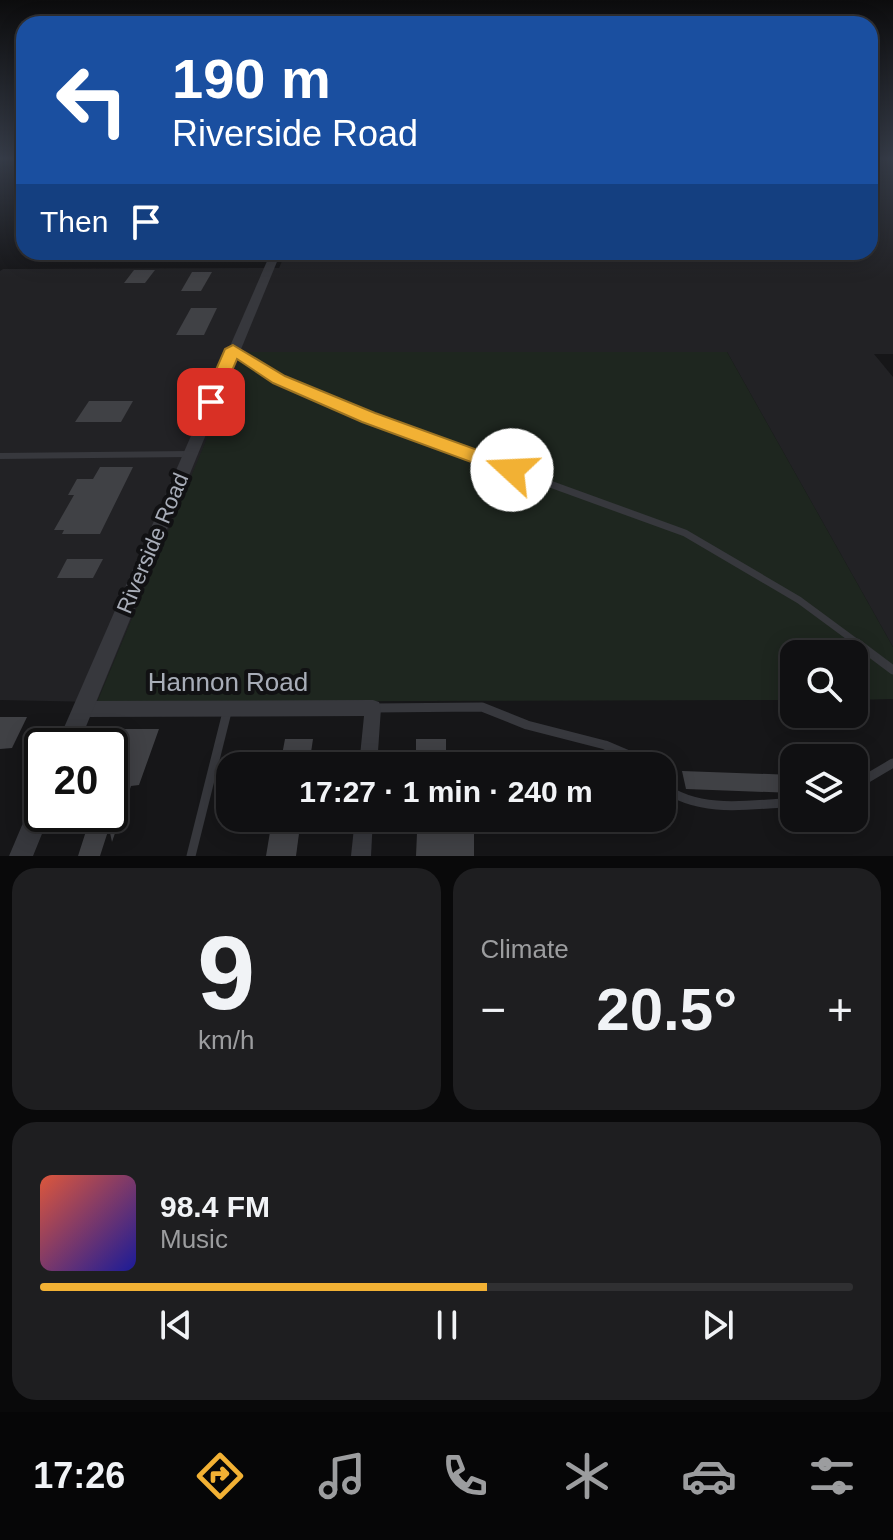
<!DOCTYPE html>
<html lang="en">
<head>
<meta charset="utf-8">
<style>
	:root { --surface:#101012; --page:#1e1e20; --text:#f1f3f6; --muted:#9c9d9f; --line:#303032; --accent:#f2b134 }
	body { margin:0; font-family:Arial,sans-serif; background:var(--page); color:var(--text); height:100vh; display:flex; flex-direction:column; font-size:30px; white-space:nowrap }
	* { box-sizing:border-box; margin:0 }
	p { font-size:26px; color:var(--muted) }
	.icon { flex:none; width:44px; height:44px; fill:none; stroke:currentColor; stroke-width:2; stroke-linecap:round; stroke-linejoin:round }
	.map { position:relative; height:856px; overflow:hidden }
	.sheet { display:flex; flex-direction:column; gap:12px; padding:12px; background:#09090a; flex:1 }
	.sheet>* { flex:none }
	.guide { position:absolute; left:16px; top:16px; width:862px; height:244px; border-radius:24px; box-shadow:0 4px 20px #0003,0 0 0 2px var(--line); background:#1a4fa0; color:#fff; overflow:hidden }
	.controls { position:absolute; left:780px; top:640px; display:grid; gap:16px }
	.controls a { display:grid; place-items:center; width:88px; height:88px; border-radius:16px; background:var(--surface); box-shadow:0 4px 20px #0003,0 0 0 2px var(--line); font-size:40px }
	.speed { position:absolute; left:24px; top:728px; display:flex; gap:16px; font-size:40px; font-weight:700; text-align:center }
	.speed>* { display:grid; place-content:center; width:104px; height:104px; border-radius:50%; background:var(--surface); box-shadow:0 4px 20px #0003,0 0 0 2px var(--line); line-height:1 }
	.speed .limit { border:4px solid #111; border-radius:12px; background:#fff; color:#111 }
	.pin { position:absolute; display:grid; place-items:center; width:68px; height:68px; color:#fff; margin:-34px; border-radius:16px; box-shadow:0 4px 12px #0006 }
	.me { position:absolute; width:88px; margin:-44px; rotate:290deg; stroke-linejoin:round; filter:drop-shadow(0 0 6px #0008) }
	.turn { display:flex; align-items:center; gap:28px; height:168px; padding:0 24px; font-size:36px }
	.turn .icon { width:104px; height:104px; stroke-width:2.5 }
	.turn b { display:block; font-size:56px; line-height:68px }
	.then { display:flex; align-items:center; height:76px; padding:0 24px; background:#0003; gap:16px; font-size:30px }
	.big { font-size:60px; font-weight:700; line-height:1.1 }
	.sheet .tile { flex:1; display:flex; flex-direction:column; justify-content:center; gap:12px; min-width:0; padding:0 28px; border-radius:24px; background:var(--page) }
	.sheet .dial { align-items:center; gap:0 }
	.dial b { font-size:104px; line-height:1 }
	.song { display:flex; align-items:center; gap:24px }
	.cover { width:96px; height:96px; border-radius:12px; background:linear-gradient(135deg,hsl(10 70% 55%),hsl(240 70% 35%)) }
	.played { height:8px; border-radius:4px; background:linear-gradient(90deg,var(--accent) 55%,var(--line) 55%) }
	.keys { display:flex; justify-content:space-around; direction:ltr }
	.heat { display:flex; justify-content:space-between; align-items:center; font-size:44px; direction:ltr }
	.sheet .tiles { flex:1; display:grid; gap:12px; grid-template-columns:1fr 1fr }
	.tile:last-child { grid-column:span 2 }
	.trip { position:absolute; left:216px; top:752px; width:460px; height:80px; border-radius:24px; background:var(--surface); box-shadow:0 4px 20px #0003,0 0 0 2px var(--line); font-weight:700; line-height:80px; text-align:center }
	.tab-bar { display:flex; height:128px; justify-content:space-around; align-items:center; background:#060607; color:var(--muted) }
	.tab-bar .icon { width:56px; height:56px }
	.tab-bar .active { color:var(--accent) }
	.tab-bar b { font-size:36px; color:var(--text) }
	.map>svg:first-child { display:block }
</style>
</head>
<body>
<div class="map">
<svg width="893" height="856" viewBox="0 0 893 856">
	<rect width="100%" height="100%" fill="#161618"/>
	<polygon fill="#222225" points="870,158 893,158 893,354 874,354 893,377 893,647 727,352 244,352 97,702 0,700 0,271 3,269 279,268 286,252 870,252"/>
	<polygon fill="#1e261f" points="243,352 727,352 893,647 893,699 854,700 854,654 794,654 794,700 97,702"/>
	<g fill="#404145">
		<polygon points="134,270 155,270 145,283 124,283"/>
		<polygon points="192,272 212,272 201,291 181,291"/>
		<polygon points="191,308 217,308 204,335 176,335"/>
		<polygon points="89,401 133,401 121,422 75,422"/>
		<polygon points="100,467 133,467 100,534 62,534 64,530 54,530 74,495 68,495 77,479 93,479"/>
		<polygon points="67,559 103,559 93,578 57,578"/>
		<polygon points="0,717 27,717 12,748 0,749"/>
		<polygon points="117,729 159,729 139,785 131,786 112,842 109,828 100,856 78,856 87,828 80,828 85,814 110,814 110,749"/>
		<polygon points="285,739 313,739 309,766 280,766"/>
		<rect x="416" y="739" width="30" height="27"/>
		<polygon points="682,771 794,775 794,793 686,789"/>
		<polygon points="437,818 464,818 464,834 474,834 474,856 416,856 417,833 436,833"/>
		<polygon points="271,826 300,826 296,856 266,856"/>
	</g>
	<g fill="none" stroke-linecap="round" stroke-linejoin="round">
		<g stroke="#37383d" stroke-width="6">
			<path d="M233,349C325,409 431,441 533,478"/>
			<polyline points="0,456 189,454"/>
		</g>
		<polyline stroke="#37383d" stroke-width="7" points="528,476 685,533 799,600 860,645"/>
		<g stroke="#37383d" stroke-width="9">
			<polyline points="857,643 893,670"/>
			<polyline points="373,708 482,707 527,725 605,745 638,759 644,766"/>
			<path d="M662,786C699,814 750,805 794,802"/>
			<polyline points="854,786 893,763"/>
			<polyline points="191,856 227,712"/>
		</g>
		<g fill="#37383d" fill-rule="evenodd">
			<polygon points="373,700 379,702 381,708 377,766 359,766 364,716 82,717 76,715 74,709 76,703 82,701"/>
			<polygon points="355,818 373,818 371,856 351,856"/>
		</g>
		<g fill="#37383d" fill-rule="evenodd">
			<polygon points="271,252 281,252 78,746 56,746"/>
			<polygon points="42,793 42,814 50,814 33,856 9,856 34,797"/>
		</g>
	</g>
	<linearGradient id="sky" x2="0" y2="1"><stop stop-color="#0c0c0d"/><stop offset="0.57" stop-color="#363c48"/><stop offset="1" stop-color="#363c48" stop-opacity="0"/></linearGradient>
	<rect width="893" height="278" fill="url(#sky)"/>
	<polygon fill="#f2b134" stroke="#9d7322" stroke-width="2" points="233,345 285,376 375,413 519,465 522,470 519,475 512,477 362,422 273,383 237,359 217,406 205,406 202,402 225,349"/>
	<g text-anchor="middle" stroke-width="8" stroke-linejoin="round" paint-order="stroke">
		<g font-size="22" fill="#a8adb8" stroke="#111113">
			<text transform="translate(152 543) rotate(-67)" y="8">Riverside Road</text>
		</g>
		<g font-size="26" fill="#a8adb8" stroke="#111113">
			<text x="228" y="691">Hannon Road</text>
		</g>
	</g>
</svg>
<div class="controls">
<a><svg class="icon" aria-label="search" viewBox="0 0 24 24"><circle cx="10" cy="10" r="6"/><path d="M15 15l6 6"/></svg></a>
<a><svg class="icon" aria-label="layers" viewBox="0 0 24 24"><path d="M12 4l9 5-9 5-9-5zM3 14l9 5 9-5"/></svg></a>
</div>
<div class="speed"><div class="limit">20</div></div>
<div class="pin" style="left:211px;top:402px;background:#d93025"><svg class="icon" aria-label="arrive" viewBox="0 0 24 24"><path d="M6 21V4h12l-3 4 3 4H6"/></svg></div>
<svg class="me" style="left:512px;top:470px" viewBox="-20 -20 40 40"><circle r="19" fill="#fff"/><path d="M0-13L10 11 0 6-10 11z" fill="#f2b134"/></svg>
<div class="trip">17:27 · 1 min · 240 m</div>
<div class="guide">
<div class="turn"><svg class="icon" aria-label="left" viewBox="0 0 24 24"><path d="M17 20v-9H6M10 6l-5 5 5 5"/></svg><div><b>190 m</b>Riverside Road</div></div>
<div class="then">Then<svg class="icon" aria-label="arrive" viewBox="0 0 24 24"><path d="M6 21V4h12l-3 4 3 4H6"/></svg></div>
</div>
</div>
<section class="sheet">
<div class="tiles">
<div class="tile dial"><b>9</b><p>km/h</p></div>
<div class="tile"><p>Climate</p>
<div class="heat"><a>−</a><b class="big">20.5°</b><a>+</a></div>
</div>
<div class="tile">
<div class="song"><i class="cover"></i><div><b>98.4 FM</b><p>Music</p></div></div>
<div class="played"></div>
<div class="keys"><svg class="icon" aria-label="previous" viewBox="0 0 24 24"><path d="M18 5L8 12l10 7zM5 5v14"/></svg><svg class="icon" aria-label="pause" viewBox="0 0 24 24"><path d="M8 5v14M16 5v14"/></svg><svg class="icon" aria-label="next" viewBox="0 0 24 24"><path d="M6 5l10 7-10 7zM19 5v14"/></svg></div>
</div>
</div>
</section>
<nav class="tab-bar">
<b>17:26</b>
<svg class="icon active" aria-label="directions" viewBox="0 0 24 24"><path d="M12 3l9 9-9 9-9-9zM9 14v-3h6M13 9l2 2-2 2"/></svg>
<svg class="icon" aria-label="music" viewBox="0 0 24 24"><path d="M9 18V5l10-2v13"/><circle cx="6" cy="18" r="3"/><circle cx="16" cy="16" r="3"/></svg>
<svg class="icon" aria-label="phone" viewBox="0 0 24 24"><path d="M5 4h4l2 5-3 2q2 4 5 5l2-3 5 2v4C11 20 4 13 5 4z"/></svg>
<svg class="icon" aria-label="climate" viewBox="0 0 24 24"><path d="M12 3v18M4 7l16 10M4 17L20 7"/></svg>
<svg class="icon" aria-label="car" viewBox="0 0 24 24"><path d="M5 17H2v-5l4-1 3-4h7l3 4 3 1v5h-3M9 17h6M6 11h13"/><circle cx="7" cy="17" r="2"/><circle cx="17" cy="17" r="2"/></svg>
<svg class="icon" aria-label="filters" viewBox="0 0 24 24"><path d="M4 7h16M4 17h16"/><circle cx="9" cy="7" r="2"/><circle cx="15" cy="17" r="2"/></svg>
</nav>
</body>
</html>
